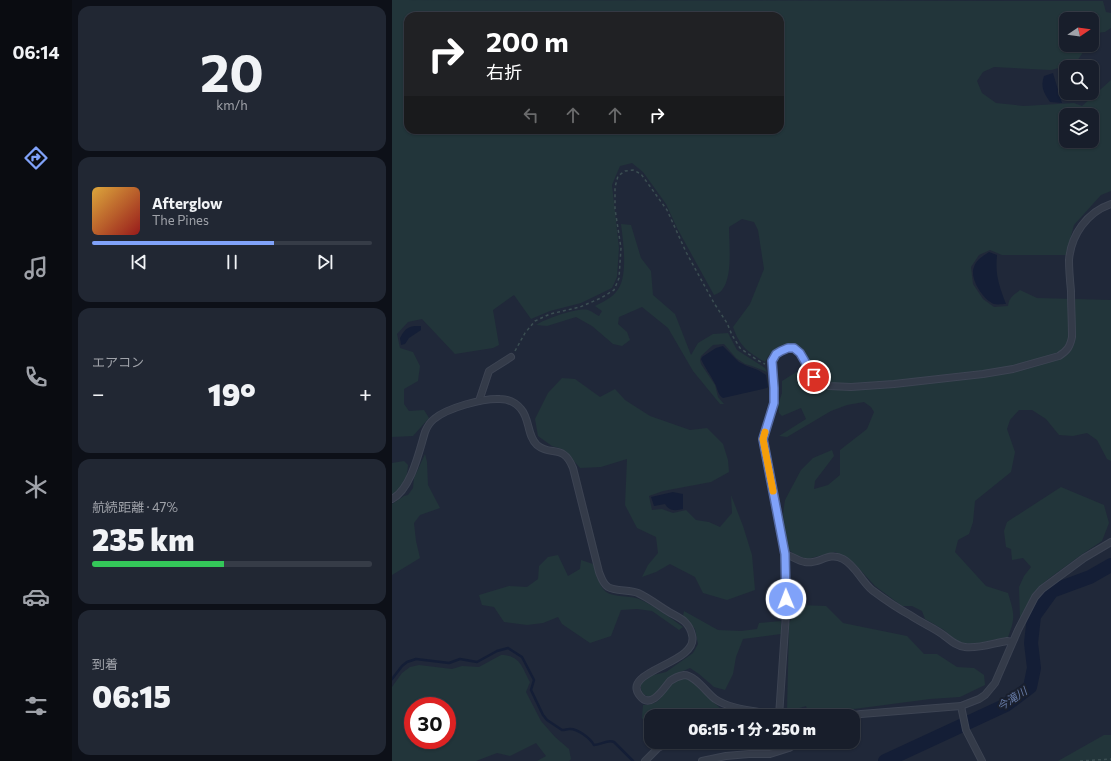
<!DOCTYPE html>
<html lang="ja">
<head>
<meta charset="utf-8">
<style>
	:root { --surface:#181e2b; --page:#212733; --text:#f1f3f6; --muted:#9fa2a9; --line:#363c47; --accent:#80a2f9 }
	body { margin:0; font-family:Commissioner,"Noto Sans JP",sans-serif; background:var(--page); color:var(--text); height:100vh; display:flex; flex-direction:column; font-size:15px; white-space:nowrap }
	* { box-sizing:border-box; margin:0 }
	p { font-size:13px; color:var(--muted) }
	.icon { flex:none; width:22px; height:22px; fill:none; stroke:currentColor; stroke-width:2; stroke-linecap:round; stroke-linejoin:round }
	.map { position:relative; flex:1; overflow:hidden }
	.panel { display:flex; flex-direction:column; gap:6px; padding:6px; background:#0d1018; width:320px }
	.panel>* { flex:none }
	.guide { position:absolute; left:12px; top:12px; width:380px; height:122px; border-radius:12px; box-shadow:0 1px 3px #0004,0 0 0 1px var(--line); background:#202124; color:#fff; overflow:hidden }
	.needle { width:26px; rotate:77deg }
	.tools { position:absolute; left:667px; top:12px; display:grid; gap:8px }
	.tools a { display:grid; place-items:center; width:40px; height:40px; border-radius:8px; background:var(--surface); box-shadow:0 1px 3px #0004,0 0 0 1px var(--line); font-size:20px }
	.speed { position:absolute; left:12px; top:697px; display:flex; gap:8px; font-size:20px; font-weight:700; text-align:center }
	.speed>* { display:grid; place-content:center; width:52px; height:52px; border-radius:50%; background:var(--surface); box-shadow:0 1px 3px #0004,0 0 0 1px var(--line); line-height:1 }
	.speed .limit { border:6px solid #d22; background:#fff; color:#111 }
	.pin { position:absolute; display:grid; place-items:center; width:34px; height:34px; color:#fff; margin:-17px; border:2px solid #fff; border-radius:50%; box-shadow:0 1px 4px #0007 }
	.me { position:absolute; width:44px; margin:-22px; rotate:359deg; stroke-linejoin:round; filter:drop-shadow(0 0 3px #0008) }
	.turn { display:flex; align-items:center; gap:14px; height:84px; padding:0 16px; font-size:18px }
	.turn .icon { width:52px; height:52px; stroke-width:2.5 }
	.turn b { display:block; font-size:28px; line-height:34px }
	.lanes { display:flex; align-items:center; height:38px; padding:0 16px; background:#0003; justify-content:center; gap:20px; direction:ltr }
	.lanes .off { opacity:.35 }
	.big { font-size:30px; font-weight:800; line-height:1.1 }
	.panel .widget { flex:1; display:flex; flex-direction:column; justify-content:center; gap:6px; min-width:0; padding:0 14px; border-radius:12px; background:var(--page) }
	.panel .dial { align-items:center; gap:0 }
	.dial b { font-size:52px; line-height:1 }
	.song { display:flex; align-items:center; gap:12px }
	.cover { width:48px; height:48px; border-radius:6px; background:linear-gradient(135deg,hsl(40 70% 55%),hsl(0 70% 35%)) }
	.played { height:4px; border-radius:2px; background:linear-gradient(90deg,var(--accent) 65%,var(--line) 65%) }
	.keys { display:flex; justify-content:space-around; direction:ltr }
	.heat { display:flex; justify-content:space-between; align-items:center; font-size:22px; direction:ltr }
	.charge { height:6px; border-radius:3px; background:linear-gradient(90deg,#34c759 47%,var(--line) 0) }
	.trip { position:absolute; left:252px; top:709px; width:216px; height:40px; border-radius:12px; background:var(--surface); box-shadow:0 1px 3px #0004,0 0 0 1px var(--line); font-weight:800; line-height:40px; text-align:center }
	main { display:flex; flex:1; min-height:0 }
	.tabs { display:flex; flex-direction:column; width:72px; justify-content:space-around; align-items:center; background:#0a0c11; color:var(--muted) }
	.tabs .icon { width:28px; height:28px }
	.tabs .active { color:var(--accent) }
	.tabs b { font-size:18px; color:var(--text) }
	.map>svg:first-child { display:block }
</style>
</head>
<body>
<main>
<nav class="tabs">
<b>06:14</b>
<svg class="icon active" aria-label="directions" viewBox="0 0 24 24"><path d="M12 3l9 9-9 9-9-9zM9 14v-3h6M13 9l2 2-2 2"/></svg>
<svg class="icon" aria-label="music" viewBox="0 0 24 24"><path d="M9 18V5l10-2v13"/><circle cx="6" cy="18" r="3"/><circle cx="16" cy="16" r="3"/></svg>
<svg class="icon" aria-label="phone" viewBox="0 0 24 24"><path d="M5 4h4l2 5-3 2q2 4 5 5l2-3 5 2v4C11 20 4 13 5 4z"/></svg>
<svg class="icon" aria-label="climate" viewBox="0 0 24 24"><path d="M12 3v18M4 7l16 10M4 17L20 7"/></svg>
<svg class="icon" aria-label="car" viewBox="0 0 24 24"><path d="M5 17H2v-5l4-1 3-4h7l3 4 3 1v5h-3M9 17h6M6 11h13"/><circle cx="7" cy="17" r="2"/><circle cx="17" cy="17" r="2"/></svg>
<svg class="icon" aria-label="filters" viewBox="0 0 24 24"><path d="M4 7h16M4 17h16"/><circle cx="9" cy="7" r="2"/><circle cx="15" cy="17" r="2"/></svg>
</nav>
<section class="panel">
<div class="widget dial"><b>20</b><p>km/h</p></div>
<div class="widget">
<div class="song"><i class="cover"></i><div><b>Afterglow</b><p>The Pines</p></div></div>
<div class="played"></div>
<div class="keys"><svg class="icon" aria-label="previous" viewBox="0 0 24 24"><path d="M18 5L8 12l10 7zM5 5v14"/></svg><svg class="icon" aria-label="pause" viewBox="0 0 24 24"><path d="M8 5v14M16 5v14"/></svg><svg class="icon" aria-label="next" viewBox="0 0 24 24"><path d="M6 5l10 7-10 7zM19 5v14"/></svg></div>
</div>
<div class="widget"><p>エアコン</p>
<div class="heat"><a>−</a><b class="big">19°</b><a>+</a></div>
</div>
<div class="widget"><p>航続距離 · 47%</p><b class="big">235 km</b><div class="charge"></div></div>
<div class="widget"><p>到着</p><b class="big">06:15</b></div>
</section>
<div class="map">
<svg width="719" height="761" viewBox="0 0 719 761">
	<rect width="100%" height="100%" fill="#202839"/>
	<g fill="#22353a" fill-rule="evenodd">
		<path d="M0,0L711,1L714,12L719,13V28L713,32L704,33L700,39V19H674V45H696L683,64L659,70L602,67L591,72L585,81L590,93L604,103L632,106L682,103L690,106L719,80V191L709,195L682,225L674,255H610L598,250L587,255L579,267L581,284L591,299L602,307L616,306C617,297 622,295 628,290L645,298L719,300V461L715,459L705,440L695,433L681,436L667,435L654,419L640,410H627L618,420L615,429L623,452L619,472L583,501L581,522L577,534L566,540L563,552L594,586L616,593C622,613 624,617 616,637L583,644L571,643L564,641L552,630L533,619L530,611L520,606H510L483,586L461,562L443,552L415,559L403,555L395,548L391,514L393,500L409,470L421,458L440,450L442,456L423,481L422,489L436,485L448,475V450L475,429L482,412L479,407L472,402L455,405L439,411L395,437L387,436L414,419L409,408L390,416L387,413L386,405L390,393V381L409,369L418,361L402,344L388,346L377,355L373,362C356,352 348,347 341,327L358,304L372,269L366,230L362,222L350,219L337,227C337,244 341,277 330,290C328,293 324,294 322,295L285,228L274,204L251,172L240,163L228,166L220,185L227,248L225,277L220,288L189,303L158,311L139,319L122,295L101,310L107,345L101,348L63,354L30,319L16,322L5,334L8,348L21,352L28,366L26,381L12,389V404L17,411L32,410L37,418L21,436L0,437ZM16,16H388V130H16ZM674,115H700V141H674Z"/>
		<path d="M229,224L239,225L249,258L259,271L261,295L283,314L299,355L306,343L321,334L336,333L345,350L373,368L375,372L360,366L353,364L344,358L332,344L321,345L309,356L308,360L309,364L323,385L326,397L332,404H328L301,371L276,328L250,307L227,317L226,324L235,332L238,340L230,346L221,344L200,326L184,317L155,326L144,325C153,319 186,307 196,310C200,311 204,315 207,316L210,311L203,306C211,302 219,298 224,292C237,278 231,241 229,224Z"/>
		<polygon points="170,378 183,379 208,397 223,389 233,400 258,416 298,430 315,428 331,444 336,460 337,472 319,482 271,491 257,496 260,510 270,509 281,513 294,510 304,520 317,522 328,527 340,513 339,495 351,526 360,555 363,590 335,600 311,593 303,577 278,564 264,572 250,577 256,565 266,553 264,537 245,528 233,505 235,459 209,467 188,468 176,454 170,449 160,446 146,436 143,419 156,393"/>
		<polygon points="33,454 35,462 36,485 48,508 28,515 22,523 24,541 28,558 0,575 0,504 12,496 16,495 21,488 22,478"/>
		<path d="M12,461L16,465C15,480 12,486 0,495V463Z"/>
		<polygon points="669,487 712,505 717,523 710,541 689,555 655,580 642,592 628,619 627,587 632,576 639,567 631,558 620,560 619,549 614,547 612,531 615,522"/>
		<path d="M166,555L176,576L188,569L189,560L201,564C204,571 207,585 212,590C219,598 236,595 247,599C261,605 279,618 291,627L287,630L260,611L245,609L229,610L219,636L198,643L170,624L166,617L151,623L135,625L112,622L102,607L90,605L87,595L117,586L135,587L146,579L147,566L156,557Z"/>
		<polygon points="408,605 434,606 451,623 515,636 532,654 545,654 565,667 582,668 592,675 593,685 568,697 538,699 462,709 440,716 411,716 416,712 414,706 395,712 397,623"/>
		<path d="M292,611L326,630L349,631L365,629L367,623L389,621V634L351,639L344,657L341,674L333,690L322,687L307,674L298,668C292,671 283,673 277,678C268,685 265,703 251,694L249,689V684L250,682L258,676L274,672L301,653L306,644L303,629L291,616Z"/>
		<path d="M109,655C128,655 130,667 138,682L134,692L149,721L163,737L177,749L179,759L177,761H145L154,756L144,743L118,756L105,753L84,761H0V687L10,673L18,667L27,665L60,669L70,666L87,667ZM21,706H55V740H21Z"/>
		<path d="M296,678L330,710L343,716H259V742L254,743L251,740L256,735L257,729L250,718L251,705C271,705 269,693 280,683C284,679 290,678 296,678Z"/>
		<polygon points="712,735 719,735 719,761 666,761"/>
		<polygon points="355,742 399,742 382,750 363,750"/>
	</g>
	<g fill="#141e36">
		<path d="M661,73L670,103L658,102C652,93 648,87 652,76Z"/>
		<path d="M597,252L605,255C603,275 607,285 614,304C611,304 605,305 602,304C591,300 577,278 582,267C584,260 591,256 597,252Z"/>
		<path d="M23,326H29V330L17,338L13,344L9,345L8,338C12,331 14,327 23,326Z"/>
		<path d="M331,346L347,362L355,366L366,370L374,375L376,387L375,388L331,398C325,394 326,388 322,382C318,374 313,368 309,359L310,357L324,348Z"/>
		<path d="M281,492L291,494V509C283,511 277,511 273,504L262,506L259,497Z"/>
	</g>
	<g fill="none" stroke-linecap="round" stroke-linejoin="round">
		<path stroke="#141e36" stroke-width="2.5" d="M0,679L10,666L15,662L24,659L57,663L68,659L85,662L105,651L116,648L130,657L142,680L139,690L151,715L155,720L170,730C173,730 175,729 177,729C185,728 198,738 202,745C210,745 215,739 222,742L241,761"/>
		<polyline stroke="#141e36" stroke-width="14" points="493,761 614,705 638,687 642,668 639,643 642,616 660,591 698,577 719,565"/>
		<g stroke="#3d4453" stroke-width="8">
			<g id="minor">
				<polyline points="87,401 97,371 119,357"/>
				<path d="M0,499C19,489 27,452 33,432C35,427 37,423 42,419C55,408 91,398 108,399C116,399 124,403 129,409C138,419 135,436 145,445C159,457 171,443 181,468L207,572C209,577 211,584 216,587C222,591 238,590 246,593C257,598 267,606 277,612C282,615 289,618 293,622C296,625 299,630 300,635C308,664 227,670 248,696C259,710 272,688 278,681C282,678 287,676 292,675C303,675 314,692 323,699C341,711 366,710 387,716"/>
				<path d="M393,554C400,556 406,561 413,562C427,565 436,551 451,559C464,566 469,581 480,590C492,599 505,608 518,615C528,622 540,627 550,634C557,639 563,646 573,647C586,649 602,643 615,641L620,642"/>
				<polyline points="569,706 574,730 590,761"/>
				<path d="M387,716L395,599L393,554L371,439L382,403V388L380,361L384,354L389,351L396,348H402L408,353L422,377L429,383L437,386L459,387L502,384L591,374L621,369L667,356C675,351 678,347 680,337C680,322 679,306 679,291C678,281 677,270 677,260C679,235 695,212 719,204"/>
				<polyline points="457,716 469,714 569,706 587,699 593,695 603,683 626,630 643,597 650,589 692,558 719,542"/>
				<polyline points="253,761 266,748 278,742"/>
				<polyline points="310,761 334,756 357,754 378,754 397,748 407,742"/>
			</g>
		</g>
		<g stroke="#3b4e52" stroke-width="1.5" stroke-dasharray="3 3" stroke-linecap="butt">
			<polyline points="123,351 133,333 143,321 158,314 188,307 209,298 222,290 227,278 229,248 223,209 223,187 226,176 233,171 241,170 249,174 275,210 294,252 322,303 335,323 340,335 348,348 365,360 373,364"/>
			<polyline points="688,761 719,759"/>
		</g>
		<use href="#minor" stroke="#343b49" stroke-width="6"/>
	</g>
	<g fill="none" stroke-linecap="round" stroke-linejoin="round">
		<g stroke="#5369a2" stroke-width="10">
			<polyline id="route" points="394,599 393,554 371,439 382,403 382,388 380,361 384,354 389,351 396,348 402,348 408,353 422,377"/>
		</g>
		<use href="#route" stroke="#80a2f9" stroke-width="7"/>
		<polyline stroke="#f59e0b" stroke-width="7" points="373,432 371,439 381,491"/>
	</g>
	<g text-anchor="middle" stroke-width="4" stroke-linejoin="round" paint-order="stroke">
		<g font-size="11" font-style="italic" fill="#677ba6" stroke="#1a202e">
			<text transform="translate(620 699) rotate(-33)" y="4">今滝川</text>
		</g>
	</g>
</svg>
<div class="tools">
<a><svg class="needle" viewBox="-14 -14 28 28"><path d="M0-13l5 13h-10z" fill="#e53935"/><path d="M0 13l5-13h-10z" fill="#9fa2a9"/></svg></a>
<a><svg class="icon" aria-label="search" viewBox="0 0 24 24"><circle cx="10" cy="10" r="6"/><path d="M15 15l6 6"/></svg></a>
<a><svg class="icon" aria-label="layers" viewBox="0 0 24 24"><path d="M12 4l9 5-9 5-9-5zM3 14l9 5 9-5"/></svg></a>
</div>
<div class="speed"><div class="limit">30</div></div>
<div class="pin" style="left:422px;top:377px;background:#d93025"><svg class="icon" aria-label="arrive" viewBox="0 0 24 24"><path d="M6 21V4h12l-3 4 3 4H6"/></svg></div>
<svg class="me" style="left:394px;top:599px" viewBox="-20 -20 40 40"><circle r="17" fill="#80a2f9" stroke="#fff" stroke-width="3"/><path d="M0-11L8 9 0 5-8 9z" fill="#fff"/></svg>
<div class="trip">06:15 · 1 分 · 250 m</div>
<div class="guide">
<div class="turn"><svg class="icon" aria-label="right" viewBox="0 0 24 24"><path d="M7 20v-9h11M14 6l5 5-5 5"/></svg><div><b>200 m</b>右折</div></div>
<div class="lanes"><svg class="icon off" aria-label="left" viewBox="0 0 24 24"><path d="M17 20v-9H6M10 6l-5 5 5 5"/></svg><svg class="icon off" aria-label="ahead" viewBox="0 0 24 24"><path d="M12 20V5M6 11l6-6 6 6"/></svg><svg class="icon off" aria-label="ahead" viewBox="0 0 24 24"><path d="M12 20V5M6 11l6-6 6 6"/></svg><svg class="icon" aria-label="right" viewBox="0 0 24 24"><path d="M7 20v-9h11M14 6l5 5-5 5"/></svg></div>
</div>
</div>
</main>
</body>
</html>
